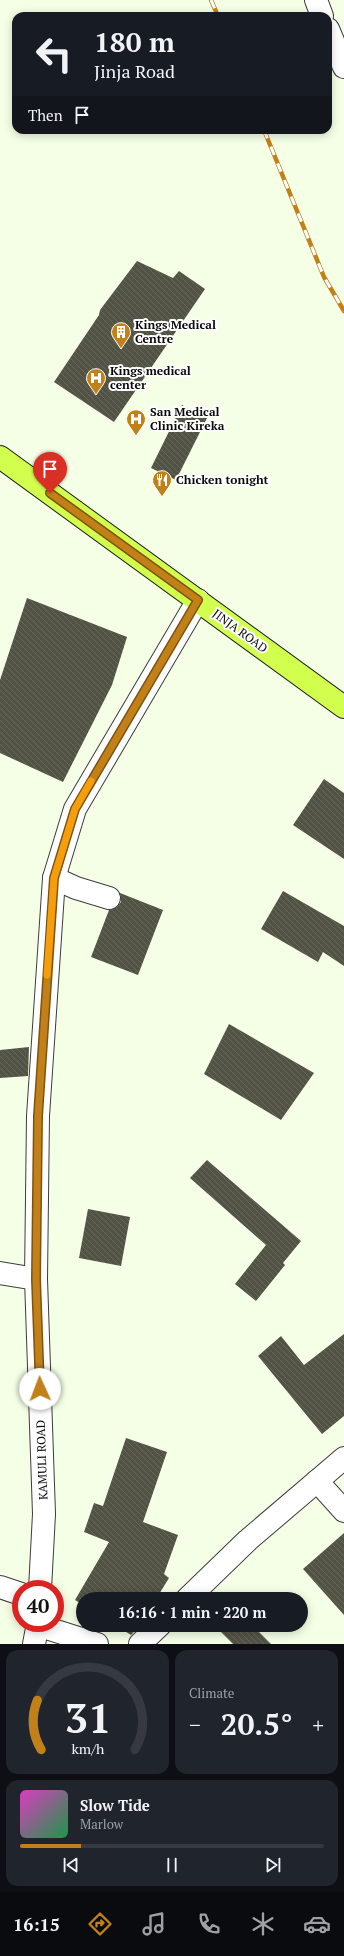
<!DOCTYPE html>
<html lang="en">
<head>
<meta charset="utf-8">
<style>
	:root { --surface:#171b24; --page:#20242c; --text:#f1f3f6; --muted:#9ea1a6; --line:#363941; --accent:#c28019 }
	body { margin:0; font-family:"PT Serif",serif; background:var(--page); color:var(--text); height:100vh; display:flex; flex-direction:column; font-size:15px; white-space:nowrap }
	* { box-sizing:border-box; margin:0 }
	p { font-size:13px; color:var(--muted) }
	.icon { flex:none; width:22px; height:22px; fill:none; stroke:currentColor; stroke-width:2; stroke-linecap:round; stroke-linejoin:round }
	.map { position:relative; height:1644px; overflow:hidden }
	.details { display:flex; flex-direction:column; gap:6px; padding:6px; background:#0d0f14; flex:1 }
	.details>* { flex:none }
	.banner { position:absolute; left:12px; top:12px; width:320px; height:122px; border-radius:12px; box-shadow:0 2px 10px #0003; background:#171b24; color:var(--text); overflow:hidden }
	.speed { position:absolute; left:12px; top:1580px; display:flex; gap:8px; font-size:20px; font-weight:700; text-align:center }
	.speed>* { display:grid; place-content:center; width:52px; height:52px; border-radius:50%; background:var(--surface); box-shadow:0 2px 10px #0003; line-height:1 }
	.speed .limit { border:6px solid #d22; background:#fff; color:#111 }
	.pin { position:absolute; display:grid; place-items:center; width:34px; height:34px; color:#fff; margin:-41px -17px; border-radius:50% 50% 50% 0; rotate:-45deg; box-shadow:0 0 4px #0007 }
	.pin .icon { rotate:45deg }
	.me { position:absolute; width:44px; margin:-22px; rotate:358deg; stroke-linejoin:round; filter:drop-shadow(0 0 3px #0008) }
	.turn { display:flex; align-items:center; gap:14px; height:84px; padding:0 16px; font-size:18px }
	.turn .icon { width:52px; height:52px; stroke-width:2.5 }
	.turn b { display:block; font-size:28px; line-height:34px }
	.then { display:flex; align-items:center; height:38px; padding:0 16px; background:#0003; gap:8px; font-size:15px }
	.big { font-size:30px; font-weight:700; line-height:1.1 }
	.details .card { flex:1; display:flex; flex-direction:column; justify-content:center; gap:6px; min-width:0; padding:0 14px; border-radius:12px; background:var(--page) }
	.details .dial { align-items:center; gap:0 }
	.dial svg { height:104px; overflow:visible; fill:none; stroke:var(--line); stroke-width:7; stroke-linecap:round; text-anchor:middle }
	.dial text { fill:var(--text); stroke:none }
	.song { display:flex; align-items:center; gap:12px }
	.cover { width:48px; height:48px; border-radius:6px; background:linear-gradient(135deg,hsl(310 70% 55%),hsl(140 70% 35%)) }
	.played { height:4px; border-radius:2px; background:linear-gradient(90deg,var(--accent) 20%,var(--line) 20%) }
	.keys { display:flex; justify-content:space-around; direction:ltr }
	.heat { display:flex; justify-content:space-between; align-items:center; font-size:22px; direction:ltr }
	.details .tiles { flex:1; display:grid; gap:6px; grid-template-columns:1fr 1fr }
	.card:last-child { grid-column:span 2 }
	.trip { position:absolute; left:76px; top:1592px; width:232px; height:40px; border-radius:20px; background:var(--surface); box-shadow:0 2px 10px #0003; font-weight:700; line-height:40px; text-align:center }
	.dock { display:flex; height:64px; justify-content:space-around; align-items:center; background:#090b0e; color:var(--muted) }
	.dock .icon { width:28px; height:28px }
	.dock .active { color:var(--accent) }
	.dock b { font-size:18px; color:var(--text) }
	.map>svg:first-child { display:block }
</style>
</head>
<body>
<div class="map">
<svg width="344" height="1644" viewBox="0 0 344 1644">
	<defs>
		<pattern id="building-back-hatch" width="6" height="6" patternUnits="userSpaceOnUse"><rect width="6" height="6" fill="#525345"/><path d="M-1 5l2 2M0 0l6 6M5-1l2 2" fill="none" stroke="#66675c"/></pattern>
	</defs>
	<rect width="100%" height="100%" fill="#f4ffe6"/>
	<g fill="url(#building-back-hatch)">
		<polygon points="137,261 173,278 179,271 205,289 114,422 54,382 99,315 100,310"/>
		<polygon points="182,405 207,418 176,480 151,468"/>
		<polygon points="27,598 127,637 112,685 63,782 0,753 0,680"/>
		<polygon points="324,779 344,793 344,859 293,825"/>
		<polygon points="283,891 344,926 344,966 323,952 318,962 261,929"/>
		<polygon points="120,893 163,910 138,975 91,957 109,910 117,907 121,902"/>
		<polygon points="229,1024 314,1073 281,1120 204,1074"/>
		<polygon points="29,1047 28,1076 0,1078 0,1050"/>
		<polygon points="207,1160 301,1241 283,1263 285,1265 256,1301 235,1284 266,1245 190,1178"/>
		<polygon points="88,1209 130,1217 121,1266 79,1258"/>
		<polygon points="344,1334 344,1416 322,1434 258,1356 281,1336 304,1365"/>
		<polygon points="126,1438 167,1452 143,1522 178,1535 164,1574 169,1578 156,1599 83,1599 83,1605 75,1600 109,1542 84,1532 94,1503 103,1506"/>
		<polygon points="344,1533 344,1615 303,1569"/>
		<polygon points="115,1625 140,1625 131,1635"/>
		<polygon points="214,1625 252,1625 271,1644 233,1644"/>
	</g>
	<g fill="none" stroke-linecap="round" stroke-linejoin="round">
		<g stroke="#3d3d3d" stroke-width="24">
			<g id="minor">
				<polyline points="316,0 322,16"/>
				<polyline points="328,29 344,67"/>
				<polyline points="54,878 76,888 109,898"/>
				<polyline points="0,1273 36,1279"/>
				<polyline points="317,1481 344,1511"/>
				<polyline points="0,1587 21,1594"/>
				<polyline points="187,1599 248,1540 344,1458"/>
				<polyline points="37,1625 97,1644"/>
				<polyline points="140,1644 160,1625"/>
			</g>
		</g>
		<g stroke="#3d3d3d" stroke-width="24">
			<g id="tertiary">
				<polyline points="40,1589 44,1514 36,1279 38,1116 54,878 75,809 198,600"/>
				<polyline points="34,1644 38,1623"/>
			</g>
		</g>
		<g stroke="#1b1b1b" stroke-width="24">
			<polyline id="trunk" points="0,457 344,707"/>
		</g>
		<use href="#minor" stroke="#fff" stroke-width="22"/>
		<use href="#tertiary" stroke="#fff" stroke-width="22"/>
		<use href="#trunk" stroke="#d2ff4d" stroke-width="22"/>
		<g stroke="#c28019" stroke-width="4.5">
			<g id="rail">
				<polyline points="211,0 218,16"/>
				<polyline points="264,130 324,277 344,311"/>
			</g>
		</g>
		<use href="#rail" stroke="#fff" stroke-width="3" stroke-dasharray="9" stroke-linecap="butt"/>
	</g>
	<g fill="none" stroke-linecap="round" stroke-linejoin="round">
		<g stroke="#7e5310" stroke-width="10">
			<polyline id="route" points="40,1389 36,1279 38,1116 54,878 75,809 198,600 50,493"/>
		</g>
		<use href="#route" stroke="#c28019" stroke-width="7"/>
		<polyline stroke="#f59e0b" stroke-width="7" points="47,975 54,878 75,809 91,781"/>
	</g>
	<defs>
		<g id="building-pin" transform="scale(1)"><path d="M0 17L-7.5 6A9.5 9.5 0 1 1 7.5 6Z" fill="#c28019" stroke="#fff"/><path d="M-4-6H4V6H1V3H-1V6H-4ZM-2.5-4.3h1.7v1.8h-1.7ZM.8-4.3h1.7v1.8H.8ZM-2.5-1h1.7V.8h-1.7ZM.8-1h1.7V.8H.8Z" fill="#fff"/></g>
		<g id="hospital-pin" transform="scale(1)"><path d="M0 17L-7.5 6A9.5 9.5 0 1 1 7.5 6Z" fill="#c28019" stroke="#fff"/><path d="M-5-5h3v3.5h4V-5h3V5h-3V1.5h-4V5h-3Z" fill="#fff"/></g>
		<g id="restaurant-pin" transform="scale(1)"><path d="M0 17L-7.5 6A9.5 9.5 0 1 1 7.5 6Z" fill="#c28019" stroke="#fff"/><path d="M-5-6h1v4h1v-4h1v4h1v-4h1v5L-1.5 .5V6h-2V.5L-5-1ZM5-6V6H3V1.5H1.5Q1.5-4 5-6Z" fill="#fff"/></g>
	</defs>
	<g fill-rule="evenodd">
		<use href="#building-pin" x="121" y="332"/>
		<use href="#hospital-pin" x="96" y="378"/>
		<use href="#hospital-pin" x="136" y="419"/>
		<use href="#restaurant-pin" x="162" y="480"/>
	</g>
	<g text-anchor="middle" stroke-width="4" stroke-linejoin="round" paint-order="stroke">
		<g font-size="12" font-weight="bold" fill="#0a0a0a" stroke="#fff" text-anchor="start">
			<text x="135" y="329">Kings Medical<tspan x="135" dy="14">Centre</tspan></text>
			<text x="110" y="375">Kings medical<tspan x="110" dy="14">center</tspan></text>
			<text x="150" y="416">San Medical<tspan x="150" dy="14">Clinic Kireka</tspan></text>
			<text x="176" y="484">Chicken tonight</text>
		</g>
		<g font-size="12" fill="#0a0a0a" stroke="#fff">
			<text transform="translate(240 631) rotate(36)" y="4">JINJA ROAD</text>
			<text transform="translate(42 1460) rotate(-92)" y="4">KAMULI ROAD</text>
		</g>
	</g>
</svg>
<div class="speed"><div class="limit">40</div></div>
<div class="pin" style="left:50px;top:493px;background:#d93025"><svg class="icon" aria-label="arrive" viewBox="0 0 24 24"><path d="M6 21V4h12l-3 4 3 4H6"/></svg></div>
<svg class="me" style="left:40px;top:1389px" viewBox="-20 -20 40 40"><circle r="19" fill="#fff"/><path d="M0-13L10 11 0 6-10 11z" fill="#c28019"/></svg>
<div class="trip">16:16 · 1 min · 220 m</div>
<div class="banner">
<div class="turn"><svg class="icon" aria-label="left" viewBox="0 0 24 24"><path d="M17 20v-9H6M10 6l-5 5 5 5"/></svg><div><b>180 m</b>Jinja Road</div></div>
<div class="then">Then<svg class="icon" aria-label="arrive" viewBox="0 0 24 24"><path d="M6 21V4h12l-3 4 3 4H6"/></svg></div>
</div>
</div>
<section class="details">
<div class="tiles">
<div class="card dial"><svg viewBox="0 0 100 80">
<path d="M14 69A42 42 0 1 1 86 69"/>
<path d="M14 69A42 42 0 0 1 11 31" stroke="#c28019"/>
<text x="50" y="56" font-size="32" font-weight="700">31</text>
<text x="50" y="72" font-size="11">km/h</text>
</svg></div>
<div class="card"><p>Climate</p>
<div class="heat"><a>−</a><b class="big">20.5°</b><a>+</a></div>
</div>
<div class="card">
<div class="song"><i class="cover"></i><div><b>Slow Tide</b><p>Marlow</p></div></div>
<div class="played"></div>
<div class="keys"><svg class="icon" aria-label="previous" viewBox="0 0 24 24"><path d="M18 5L8 12l10 7zM5 5v14"/></svg><svg class="icon" aria-label="pause" viewBox="0 0 24 24"><path d="M8 5v14M16 5v14"/></svg><svg class="icon" aria-label="next" viewBox="0 0 24 24"><path d="M6 5l10 7-10 7zM19 5v14"/></svg></div>
</div>
</div>
</section>
<nav class="dock">
<b>16:15</b>
<svg class="icon active" aria-label="directions" viewBox="0 0 24 24"><path d="M12 3l9 9-9 9-9-9zM9 14v-3h6M13 9l2 2-2 2"/></svg>
<svg class="icon" aria-label="music" viewBox="0 0 24 24"><path d="M9 18V5l10-2v13"/><circle cx="6" cy="18" r="3"/><circle cx="16" cy="16" r="3"/></svg>
<svg class="icon" aria-label="phone" viewBox="0 0 24 24"><path d="M5 4h4l2 5-3 2q2 4 5 5l2-3 5 2v4C11 20 4 13 5 4z"/></svg>
<svg class="icon" aria-label="climate" viewBox="0 0 24 24"><path d="M12 3v18M4 7l16 10M4 17L20 7"/></svg>
<svg class="icon" aria-label="car" viewBox="0 0 24 24"><path d="M5 17H2v-5l4-1 3-4h7l3 4 3 1v5h-3M9 17h6M6 11h13"/><circle cx="7" cy="17" r="2"/><circle cx="17" cy="17" r="2"/></svg>
</nav>
</body>
</html>
